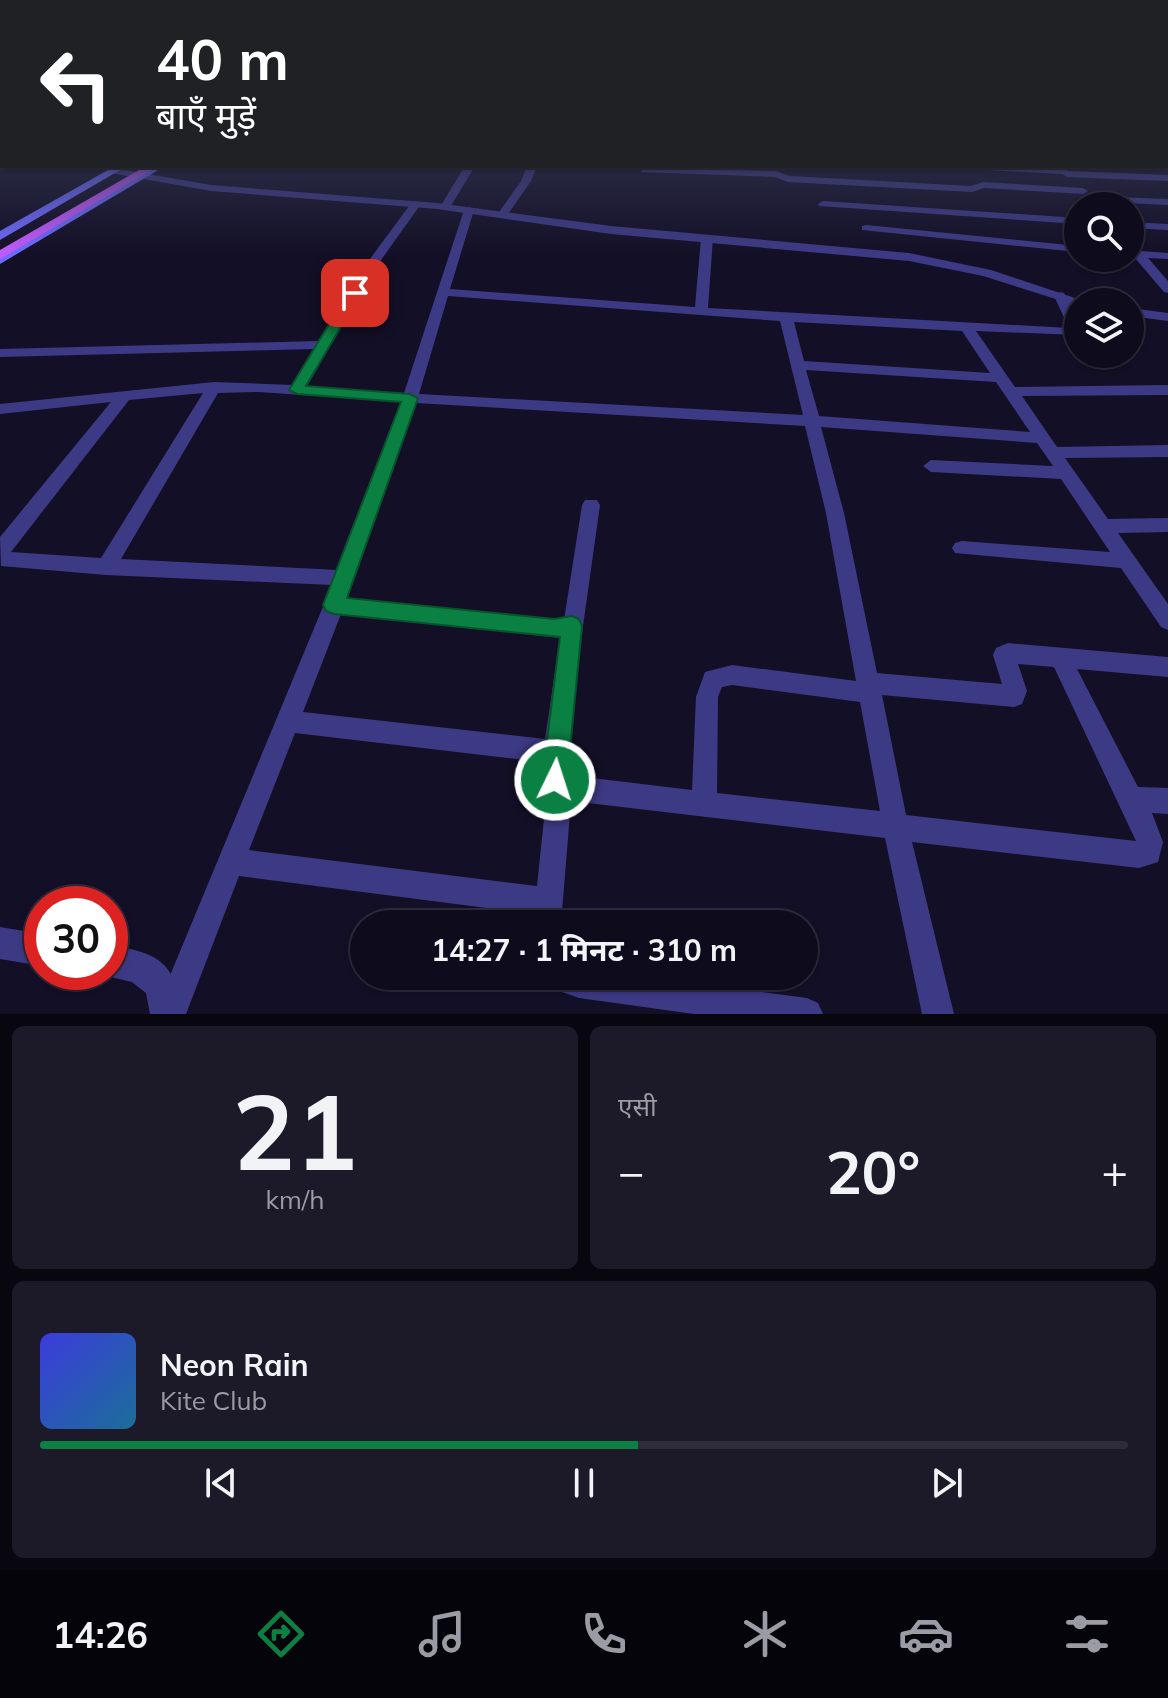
<!DOCTYPE html>
<html lang="hi">
<head>
<meta charset="utf-8">
<style>
	:root { --surface:#0e0b1c; --page:#1c1929; --text:#f1f3f6; --muted:#9b9ba3; --line:#2e2b3b; --accent:#0b8043 }
	body { margin:0; font-family:Mulish,"Noto Sans Devanagari",sans-serif; background:var(--page); color:var(--text); height:100vh; display:flex; flex-direction:column; font-size:30px; white-space:nowrap }
	* { box-sizing:border-box; margin:0 }
	p { font-size:26px; color:var(--muted) }
	.icon { flex:none; width:44px; height:44px; fill:none; stroke:currentColor; stroke-width:2; stroke-linecap:round; stroke-linejoin:round }
	.map { position:relative; height:1014px; overflow:hidden }
	.panel { display:flex; flex-direction:column; gap:12px; padding:12px; background:#08060f; flex:1 }
	.panel>* { flex:none }
	.banner { position:absolute; left:0px; top:0px; width:1168px; height:168px; box-shadow:0 2px 6px #0004,0 0 0 2px var(--line); background:#202124; color:#fff; overflow:hidden }
	.tools { position:absolute; left:1064px; top:192px; display:grid; gap:16px }
	.tools a { display:grid; place-items:center; width:80px; height:80px; border-radius:50%; background:var(--surface); box-shadow:0 2px 6px #0004,0 0 0 2px var(--line); font-size:40px }
	.speed { position:absolute; left:24px; top:886px; display:flex; gap:16px; font-size:40px; font-weight:700; text-align:center }
	.speed>* { display:grid; place-content:center; width:104px; height:104px; border-radius:50%; background:var(--surface); box-shadow:0 2px 6px #0004,0 0 0 2px var(--line); line-height:1 }
	.speed .limit { border:12px solid #d22; background:#fff; color:#111 }
	.pin { position:absolute; display:grid; place-items:center; width:68px; height:68px; color:#fff; margin:-34px; border-radius:16px; box-shadow:0 4px 12px #0006 }
	.me { position:absolute; width:88px; margin:-44px; rotate:4deg; stroke-linejoin:round; filter:drop-shadow(0 0 6px #0008) }
	.turn { display:flex; align-items:center; gap:28px; height:168px; padding:0 24px; font-size:36px }
	.turn .icon { width:104px; height:104px; stroke-width:2.5 }
	.turn b { display:block; font-size:56px; line-height:68px }
	.big { font-size:60px; font-weight:700; line-height:1.1 }
	.panel .card { flex:1; display:flex; flex-direction:column; justify-content:center; gap:12px; min-width:0; padding:0 28px; border-radius:12px; background:var(--page) }
	.panel .dial { align-items:center; gap:0 }
	.dial b { font-size:104px; line-height:1 }
	.song { display:flex; align-items:center; gap:24px }
	.cover { width:96px; height:96px; border-radius:12px; background:linear-gradient(135deg,hsl(240 70% 55%),hsl(200 70% 35%)) }
	.played { height:8px; border-radius:4px; background:linear-gradient(90deg,var(--accent) 55%,var(--line) 55%) }
	.keys { display:flex; justify-content:space-around; direction:ltr }
	.heat { display:flex; justify-content:space-between; align-items:center; font-size:44px; direction:ltr }
	.panel .tiles { flex:1; display:grid; gap:12px; grid-template-columns:1fr 1fr }
	.card:last-child { grid-column:span 2 }
	.trip { position:absolute; left:350px; top:910px; width:468px; height:80px; border-radius:40px; background:var(--surface); box-shadow:0 2px 6px #0004,0 0 0 2px var(--line); font-weight:700; line-height:80px; text-align:center }
	.dock { display:flex; height:128px; justify-content:space-around; align-items:center; background:#06040b; color:var(--muted) }
	.dock .icon { width:56px; height:56px }
	.dock .active { color:var(--accent) }
	.dock b { font-size:36px; color:var(--text) }
	.map>svg:first-child { display:block }
</style>
</head>
<body>
<div class="map">
<svg width="1168" height="1014" viewBox="0 0 1168 1014">
	<rect width="100%" height="100%" fill="#130f26"/>
	<g fill="none" stroke-linecap="round" stroke-linejoin="round">
		<g fill="#3d3a85" fill-rule="evenodd">
			<rect x="1166" y="115" width="2" height="6"/>
			<polygon points="1166,132 1168,133 1168,139 1166,138"/>
			<polygon points="2,135 2,141 0,142 0,136"/>
			<rect x="0" y="157" width="2" height="6"/>
			<rect x="1166" y="157" width="2" height="6"/>
			<polygon points="465,166 475,166 449,209 441,209 440,207"/>
			<polygon points="527,166 537,166 531,181 506,217 498,217 497,215 521,181"/>
			<polygon points="963,166 1064,168 1068,171 1168,175 1168,181 1067,177 1062,174 968,169"/>
			<polygon points="644,167 776,171 790,176 971,186 983,182 1083,188 1088,191 1083,194 984,188 972,192 788,182 775,177 641,172"/>
			<polygon points="1089,196 1168,199 1168,205 1085,201 1084,199"/>
			<path d="M416,201L421,204L376,267L307,386L404,393L464,210L469,207L474,210L450,289L695,307L701,238L707,235L713,238L708,308L1069,328L1054,296L1060,292L1064,293L1078,318V335L976,331L1015,387L1168,385V395L1022,396L1057,447L1168,445V457L1065,458L1108,519L1168,518V532L1118,533L1168,604V630L1161,627L1121,568L955,553L952,548L955,543L962,541L1110,552L1061,479L931,472L923,466L931,460L1053,466L1037,443L821,427L844,513L877,673L1002,684L993,655L996,648L1008,643L1168,657V677L1077,669L1138,787L1168,788V814L1152,813L1163,842L1158,862L1139,868L912,842L954,1014H922L885,838L571,801L561,924H533L534,914L239,876L186,1014H154L332,585L106,575L1,566L0,537L111,402L0,414V404L214,382L293,385L314,349L0,357V349L319,341L364,267L412,202ZM448,296L780,321L803,415L419,394ZM794,322L962,331L990,373L804,361ZM806,370L996,382L1030,432L819,416ZM259,392L401,402L338,570L121,559L218,393ZM203,393L101,558L11,552L129,400ZM416,403L805,426L826,513L856,681L732,665L705,672L696,697L692,790L567,775L583,626L600,505L597,500H585L582,505L564,620L347,598ZM341,614L560,638L545,739L303,712ZM1018,664L1054,667L1136,841L906,815L882,695L1014,707L1022,704L1027,691ZM732,685L860,702L880,811L717,793L718,697L722,687ZM295,733L542,762V780L547,790L537,886L249,850Z"/>
			<polygon points="823,201 1078,218 1078,224 819,206 818,204"/>
			<polygon points="1130,222 1168,224 1168,230 1130,228"/>
			<polygon points="866,225 1078,246 1078,252 862,230 862,226"/>
			<polygon points="1130,242 1141,251 1168,253 1168,259 1148,258 1168,281 1168,293 1164,292 1135,258 1130,257"/>
			<polygon points="544,976 640,976 807,998 818,1003 823,1014 694,1014 579,998 548,987"/>
		</g>
		<g fill="#3d3a85" fill-rule="evenodd">
			<polygon points="114,168 211,185 437,203 611,226 909,253 991,270 1087,302 1078,302 1078,306 983,276 909,261 611,234 437,209 211,191 110,173 110,169"/>
			<polygon points="1130,308 1168,313 1168,321 1130,316"/>
			<polygon points="0,927 42,934 42,966 0,959"/>
			<path d="M110,945C162,954 173,962 184,1014H150L146,993L132,982L98,974L110,972Z"/>
		</g>
		<g fill="#6f6bff" fill-rule="evenodd">
			<polygon points="115,166 127,166 0,240 0,231"/>
			<polygon points="153,166 165,166 0,264 0,255"/>
		</g>
		<polygon fill="#c25bff" fill-rule="evenodd" points="146,166 158,166 0,259 0,250"/>
	</g>
	<linearGradient id="sky" x2="0" y2="1"><stop stop-color="#0a0815"/><stop offset="0.45" stop-color="#333752"/><stop offset="1" stop-color="#333752" stop-opacity="0"/></linearGradient>
	<rect width="1168" height="256" fill="url(#sky)"/>
	<polygon fill="#0b8043" stroke="#07532c" stroke-width="2" points="355,290 361,293 306,386 410,394 418,398 347,598 554,619 572,616 579,619 582,626 567,780 564,789 555,793 546,789 542,780 560,637 334,614 326,611 323,605 401,402 297,394 289,390 348,293"/>
</svg>
<div class="tools">
<a><svg class="icon" aria-label="search" viewBox="0 0 24 24"><circle cx="10" cy="10" r="6"/><path d="M15 15l6 6"/></svg></a>
<a><svg class="icon" aria-label="layers" viewBox="0 0 24 24"><path d="M12 4l9 5-9 5-9-5zM3 14l9 5 9-5"/></svg></a>
</div>
<div class="speed"><div class="limit">30</div></div>
<div class="pin" style="left:355px;top:293px;background:#d93025"><svg class="icon" aria-label="arrive" viewBox="0 0 24 24"><path d="M6 21V4h12l-3 4 3 4H6"/></svg></div>
<svg class="me" style="left:555px;top:780px" viewBox="-20 -20 40 40"><circle r="17" fill="#0b8043" stroke="#fff" stroke-width="3"/><path d="M0-11L8 9 0 5-8 9z" fill="#fff"/></svg>
<div class="trip">14:27 · 1 मिनट · 310 m</div>
<div class="banner">
<div class="turn"><svg class="icon" aria-label="left" viewBox="0 0 24 24"><path d="M17 20v-9H6M10 6l-5 5 5 5"/></svg><div><b>40 m</b>बाएँ मुड़ें</div></div>
</div>
</div>
<section class="panel">
<div class="tiles">
<div class="card dial"><b>21</b><p>km/h</p></div>
<div class="card"><p>एसी</p>
<div class="heat"><a>−</a><b class="big">20°</b><a>+</a></div>
</div>
<div class="card">
<div class="song"><i class="cover"></i><div><b>Neon Rain</b><p>Kite Club</p></div></div>
<div class="played"></div>
<div class="keys"><svg class="icon" aria-label="previous" viewBox="0 0 24 24"><path d="M18 5L8 12l10 7zM5 5v14"/></svg><svg class="icon" aria-label="pause" viewBox="0 0 24 24"><path d="M8 5v14M16 5v14"/></svg><svg class="icon" aria-label="next" viewBox="0 0 24 24"><path d="M6 5l10 7-10 7zM19 5v14"/></svg></div>
</div>
</div>
</section>
<nav class="dock">
<b>14:26</b>
<svg class="icon active" aria-label="directions" viewBox="0 0 24 24"><path d="M12 3l9 9-9 9-9-9zM9 14v-3h6M13 9l2 2-2 2"/></svg>
<svg class="icon" aria-label="music" viewBox="0 0 24 24"><path d="M9 18V5l10-2v13"/><circle cx="6" cy="18" r="3"/><circle cx="16" cy="16" r="3"/></svg>
<svg class="icon" aria-label="phone" viewBox="0 0 24 24"><path d="M5 4h4l2 5-3 2q2 4 5 5l2-3 5 2v4C11 20 4 13 5 4z"/></svg>
<svg class="icon" aria-label="climate" viewBox="0 0 24 24"><path d="M12 3v18M4 7l16 10M4 17L20 7"/></svg>
<svg class="icon" aria-label="car" viewBox="0 0 24 24"><path d="M5 17H2v-5l4-1 3-4h7l3 4 3 1v5h-3M9 17h6M6 11h13"/><circle cx="7" cy="17" r="2"/><circle cx="17" cy="17" r="2"/></svg>
<svg class="icon" aria-label="filters" viewBox="0 0 24 24"><path d="M4 7h16M4 17h16"/><circle cx="9" cy="7" r="2"/><circle cx="15" cy="17" r="2"/></svg>
</nav>
</body>
</html>
